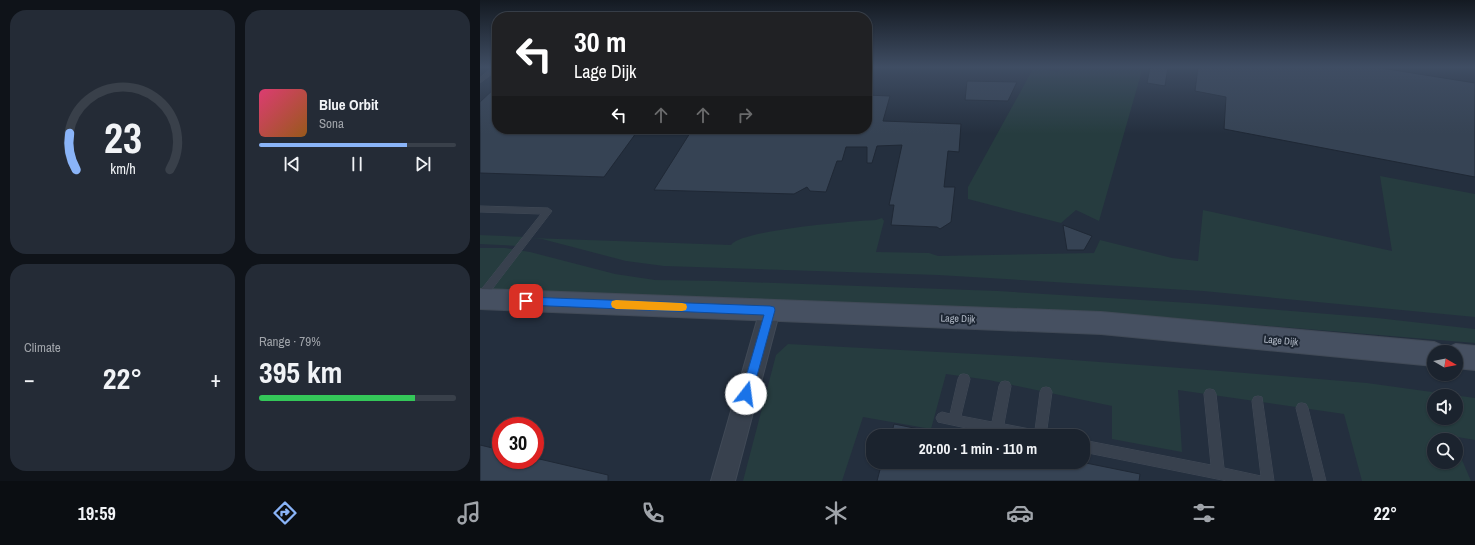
<!DOCTYPE html>
<html lang="en">
<head>
<meta charset="utf-8">
<style>
	:root { --surface:#1b232e; --page:#242b36; --text:#f1f3f6; --muted:#a0a4aa; --line:#39404a; --accent:#8ab4f8 }
	body { margin:0; font-family:"Archivo Narrow",sans-serif; background:var(--page); color:var(--text); height:100vh; display:flex; flex-direction:column; font-size:15px; white-space:nowrap }
	* { box-sizing:border-box; margin:0 }
	p { font-size:13px; color:var(--muted) }
	.icon { flex:none; width:22px; height:22px; fill:none; stroke:currentColor; stroke-width:2; stroke-linecap:round; stroke-linejoin:round }
	.map { position:relative; flex:1; overflow:hidden }
	.details { display:flex; flex-direction:column; gap:10px; padding:10px; background:#0f1319; width:480px }
	.details>* { flex:none }
	.guide { position:absolute; left:12px; top:12px; width:380px; height:122px; border-radius:16px; box-shadow:0 1px 3px #0004,0 0 0 1px var(--line); background:#202124; color:#fff; overflow:hidden }
	.needle { width:26px; rotate:99deg }
	.buttons { position:absolute; left:947px; top:345px; display:grid; gap:8px }
	.buttons a { display:grid; place-items:center; width:36px; height:36px; border-radius:50%; background:var(--surface); box-shadow:0 1px 3px #0004,0 0 0 1px var(--line); font-size:20px }
	.speed { position:absolute; left:12px; top:417px; display:flex; gap:8px; font-size:20px; font-weight:700; text-align:center }
	.speed>* { display:grid; place-content:center; width:52px; height:52px; border-radius:50%; background:var(--surface); box-shadow:0 1px 3px #0004,0 0 0 1px var(--line); line-height:1 }
	.speed .limit { border:6px solid #d22; background:#fff; color:#111 }
	.pin { position:absolute; display:grid; place-items:center; width:34px; height:34px; color:#fff; margin:-17px; border-radius:8px; box-shadow:0 2px 6px #0006 }
	.me { position:absolute; width:44px; margin:-22px; rotate:15deg; stroke-linejoin:round; filter:drop-shadow(0 0 3px #0008) }
	.turn { display:flex; align-items:center; gap:14px; height:84px; padding:0 16px; font-size:18px }
	.turn .icon { width:52px; height:52px; stroke-width:2.5 }
	.turn b { display:block; font-size:28px; line-height:34px }
	.lanes { display:flex; align-items:center; height:38px; padding:0 16px; background:#0003; justify-content:center; gap:20px; direction:ltr }
	.lanes .off { opacity:.35 }
	.big { font-size:30px; font-weight:800; line-height:1.1 }
	.details .tile { flex:1; display:flex; flex-direction:column; justify-content:center; gap:6px; min-width:0; padding:0 14px; border-radius:16px; background:var(--page) }
	.details .dial { align-items:center; gap:0 }
	.dial svg { height:104px; overflow:visible; fill:none; stroke:var(--line); stroke-width:7; stroke-linecap:round; text-anchor:middle }
	.dial text { fill:var(--text); stroke:none }
	.song { display:flex; align-items:center; gap:12px }
	.cover { width:48px; height:48px; border-radius:6px; background:linear-gradient(135deg,hsl(340 70% 55%),hsl(30 70% 35%)) }
	.played { height:4px; border-radius:2px; background:linear-gradient(90deg,var(--accent) 75%,var(--line) 75%) }
	.keys { display:flex; justify-content:space-around; direction:ltr }
	.heat { display:flex; justify-content:space-between; align-items:center; font-size:22px; direction:ltr }
	.charge { height:6px; border-radius:3px; background:linear-gradient(90deg,#34c759 79%,var(--line) 0) }
	.details .tiles { flex:1; display:grid; gap:10px; grid-template-columns:repeat(2,1fr) }
	.trip { position:absolute; left:386px; top:429px; width:224px; height:40px; border-radius:16px; background:var(--surface); box-shadow:0 1px 3px #0004,0 0 0 1px var(--line); font-weight:800; line-height:40px; text-align:center }
	.dock { display:flex; height:64px; justify-content:space-around; align-items:center; background:#0b0e12; color:var(--muted) }
	.dock .icon { width:28px; height:28px }
	.dock .on { color:var(--accent) }
	.dock b { font-size:18px; color:var(--text) }
	main { display:flex; flex:1; min-height:0 }
	.map>svg:first-child { display:block }
</style>
</head>
<body>
<main>
<section class="details">
<div class="tiles">
<div class="tile dial"><svg viewBox="0 0 100 80">
<path d="M14 69A42 42 0 1 1 86 69"/>
<path d="M14 69A42 42 0 0 1 9 41" stroke="#8ab4f8"/>
<text x="50" y="56" font-size="32" font-weight="700">23</text>
<text x="50" y="72" font-size="11">km/h</text>
</svg></div>
<div class="tile">
<div class="song"><i class="cover"></i><div><b>Blue Orbit</b><p>Sona</p></div></div>
<div class="played"></div>
<div class="keys"><svg class="icon" aria-label="previous" viewBox="0 0 24 24"><path d="M18 5L8 12l10 7zM5 5v14"/></svg><svg class="icon" aria-label="pause" viewBox="0 0 24 24"><path d="M8 5v14M16 5v14"/></svg><svg class="icon" aria-label="next" viewBox="0 0 24 24"><path d="M6 5l10 7-10 7zM19 5v14"/></svg></div>
</div>
<div class="tile"><p>Climate</p>
<div class="heat"><a>−</a><b class="big">22°</b><a>+</a></div>
</div>
<div class="tile"><p>Range · 79%</p><b class="big">395 km</b><div class="charge"></div></div>
</div>
</section>
<div class="map">
<svg width="995" height="481" viewBox="0 0 995 481">
	<rect width="100%" height="100%" fill="#242f3e"/>
	<g fill="#263c3f" fill-rule="evenodd">
		<polygon points="554,67 564,67 563,69 578,72 580,67 663,67 619,221 596,210 581,223 488,199 488,187"/>
		<path d="M900,176L995,194V317L723,291L458,275L184,266L146,261L62,239L50,238L251,245C261,230 373,221 396,220L402,218L404,221L396,252L449,253L458,256L614,253L620,240L692,258L718,261L723,210L912,251Z"/>
		<polygon points="0,235 46,237 38,246 0,244"/>
		<polygon points="0,248 25,248 50,252 135,274 175,280 237,281 518,291 726,304 897,318 995,329 995,343 694,318 0,289"/>
		<path d="M308,344L552,357L741,371L887,383L995,398V440L972,436L973,440H954V462H976V446L991,481H882L864,414L698,390L702,452L632,439V406L509,380L466,374L451,429L383,417L362,481H263L296,355ZM954,396H976V418H954Z"/>
	</g>
	<g fill="#364354" stroke="#1f2835">
		<polygon points="670,67 688,67 685,86 667,83"/>
		<polygon points="718,67 895,67 995,83 995,177 744,129 746,97 715,91"/>
		<polygon points="487,81 537,82 528,101 485,100"/>
		<polygon points="17,86 17,129 159,129 124,177 0,173 0,102"/>
		<polygon points="387,95 410,96 403,121 481,124 479,152 468,151 464,187 475,187 471,222 460,229 457,227 411,225 414,205 409,205 422,145 397,146 392,163 387,163 387,147 366,147 362,161 357,161 346,192 330,191 327,187 314,194 174,190 210,133 239,133 241,129 387,129"/>
		<polygon points="583,225 612,236 604,250 587,250"/>
		<polygon points="414,424 474,436 411,436"/>
		<polygon points="0,445 21,450 21,460 55,460 55,458 128,475 128,481 0,481"/>
		<polygon points="402,462 601,462 660,474 659,481 397,481"/>
	</g>
	<g fill="none" stroke-linecap="round" stroke-linejoin="round">
		<g stroke="#414a57" stroke-width="1">
			<g id="service">
				<polygon points="13,67 17,67 17,70 0,83 0,78"/>
				<polygon points="0,206 68,208 72,211 3,301 0,302 0,291 61,214 0,212"/>
				<polygon points="484,374 488,375 490,379 481,416 512,422 519,386 521,382 525,381 529,382 531,386 524,424 555,430 560,392 562,388 566,387 570,388 572,392 566,436 524,436 458,422 456,418 458,414 462,412 470,414 478,379 480,375"/>
				<polygon points="730,389 734,390 736,394 744,468 781,476 772,401 774,397 778,396 782,397 794,481 747,481 603,452 603,440 731,465 724,394 726,390"/>
				<polygon points="822,403 826,404 828,408 846,481 834,481 816,408 818,404"/>
			</g>
		</g>
		<g stroke="#414a57" stroke-width="2">
			<polygon id="minor" points="290,302 297,304 300,310 255,481 231,481 280,310 283,304"/>
		</g>
		<g stroke="#414a57" stroke-width="2">
			<polygon id="secondary" points="0,289 621,312 954,342 963,346 965,351 967,348 976,344 995,346 995,370 976,368 976,352 954,352 954,366 621,334 0,309"/>
		</g>
		<use href="#service" fill="#38414e" fill-rule="evenodd"/>
		<use href="#minor" fill="#38414e" fill-rule="evenodd"/>
		<use href="#secondary" fill="#465061" fill-rule="evenodd"/>
	</g>
	<linearGradient id="sky" x2="0" y2="1"><stop stop-color="#141a22"/><stop offset="0.5" stop-color="#3f4d63"/><stop offset="1" stop-color="#3f4d63" stop-opacity="0"/></linearGradient>
	<rect width="995" height="134" fill="url(#sky)"/>
	<polygon fill="#1a73e8" stroke="#114b97" points="46,297 290,306 294,307 295,310 272,394 270,398 266,399 262,398 261,394 284,315 46,305 42,304 41,301 42,298"/>
	<polygon fill="#f59e0b" points="136,300 202,303 206,304 207,307 206,310 202,311 136,309 132,307 131,304 132,301"/>
	<g text-anchor="middle" stroke-width="4" stroke-linejoin="round" paint-order="stroke">
		<g font-size="10" fill="#b4bcc9" stroke="#1d2633">
			<text transform="translate(478 318) rotate(2)" y="4">Lage Dijk</text>
			<text transform="translate(801 340) rotate(5)" y="4">Lage Dijk</text>
		</g>
	</g>
</svg>
<div class="buttons">
<a><svg class="needle" viewBox="-14 -14 28 28"><path d="M0-13l5 13h-10z" fill="#e53935"/><path d="M0 13l5-13h-10z" fill="#a0a4aa"/></svg></a>
<a><svg class="icon" aria-label="sound" viewBox="0 0 24 24"><path d="M4 9h4l5-4v14l-5-4H4zM17 9q2 3 0 6"/></svg></a>
<a><svg class="icon" aria-label="search" viewBox="0 0 24 24"><circle cx="10" cy="10" r="6"/><path d="M15 15l6 6"/></svg></a>
</div>
<div class="speed"><div class="limit">30</div></div>
<div class="pin" style="left:46px;top:301px;background:#d93025"><svg class="icon" aria-label="arrive" viewBox="0 0 24 24"><path d="M6 21V4h12l-3 4 3 4H6"/></svg></div>
<svg class="me" style="left:266px;top:394px" viewBox="-20 -20 40 40"><circle r="19" fill="#fff"/><path d="M0-13L10 11 0 6-10 11z" fill="#1a73e8"/></svg>
<div class="trip">20:00 · 1 min · 110 m</div>
<div class="guide">
<div class="turn"><svg class="icon" aria-label="left" viewBox="0 0 24 24"><path d="M17 20v-9H6M10 6l-5 5 5 5"/></svg><div><b>30 m</b>Lage Dijk</div></div>
<div class="lanes"><svg class="icon" aria-label="left" viewBox="0 0 24 24"><path d="M17 20v-9H6M10 6l-5 5 5 5"/></svg><svg class="icon off" aria-label="ahead" viewBox="0 0 24 24"><path d="M12 20V5M6 11l6-6 6 6"/></svg><svg class="icon off" aria-label="ahead" viewBox="0 0 24 24"><path d="M12 20V5M6 11l6-6 6 6"/></svg><svg class="icon off" aria-label="right" viewBox="0 0 24 24"><path d="M7 20v-9h11M14 6l5 5-5 5"/></svg></div>
</div>
</div>
</main>
<nav class="dock">
<b>19:59</b>
<svg class="icon on" aria-label="directions" viewBox="0 0 24 24"><path d="M12 3l9 9-9 9-9-9zM9 14v-3h6M13 9l2 2-2 2"/></svg>
<svg class="icon" aria-label="music" viewBox="0 0 24 24"><path d="M9 18V5l10-2v13"/><circle cx="6" cy="18" r="3"/><circle cx="16" cy="16" r="3"/></svg>
<svg class="icon" aria-label="phone" viewBox="0 0 24 24"><path d="M5 4h4l2 5-3 2q2 4 5 5l2-3 5 2v4C11 20 4 13 5 4z"/></svg>
<svg class="icon" aria-label="climate" viewBox="0 0 24 24"><path d="M12 3v18M4 7l16 10M4 17L20 7"/></svg>
<svg class="icon" aria-label="car" viewBox="0 0 24 24"><path d="M5 17H2v-5l4-1 3-4h7l3 4 3 1v5h-3M9 17h6M6 11h13"/><circle cx="7" cy="17" r="2"/><circle cx="17" cy="17" r="2"/></svg>
<svg class="icon" aria-label="filters" viewBox="0 0 24 24"><path d="M4 7h16M4 17h16"/><circle cx="9" cy="7" r="2"/><circle cx="15" cy="17" r="2"/></svg>
<b>22°</b>
</nav>
</body>
</html>
